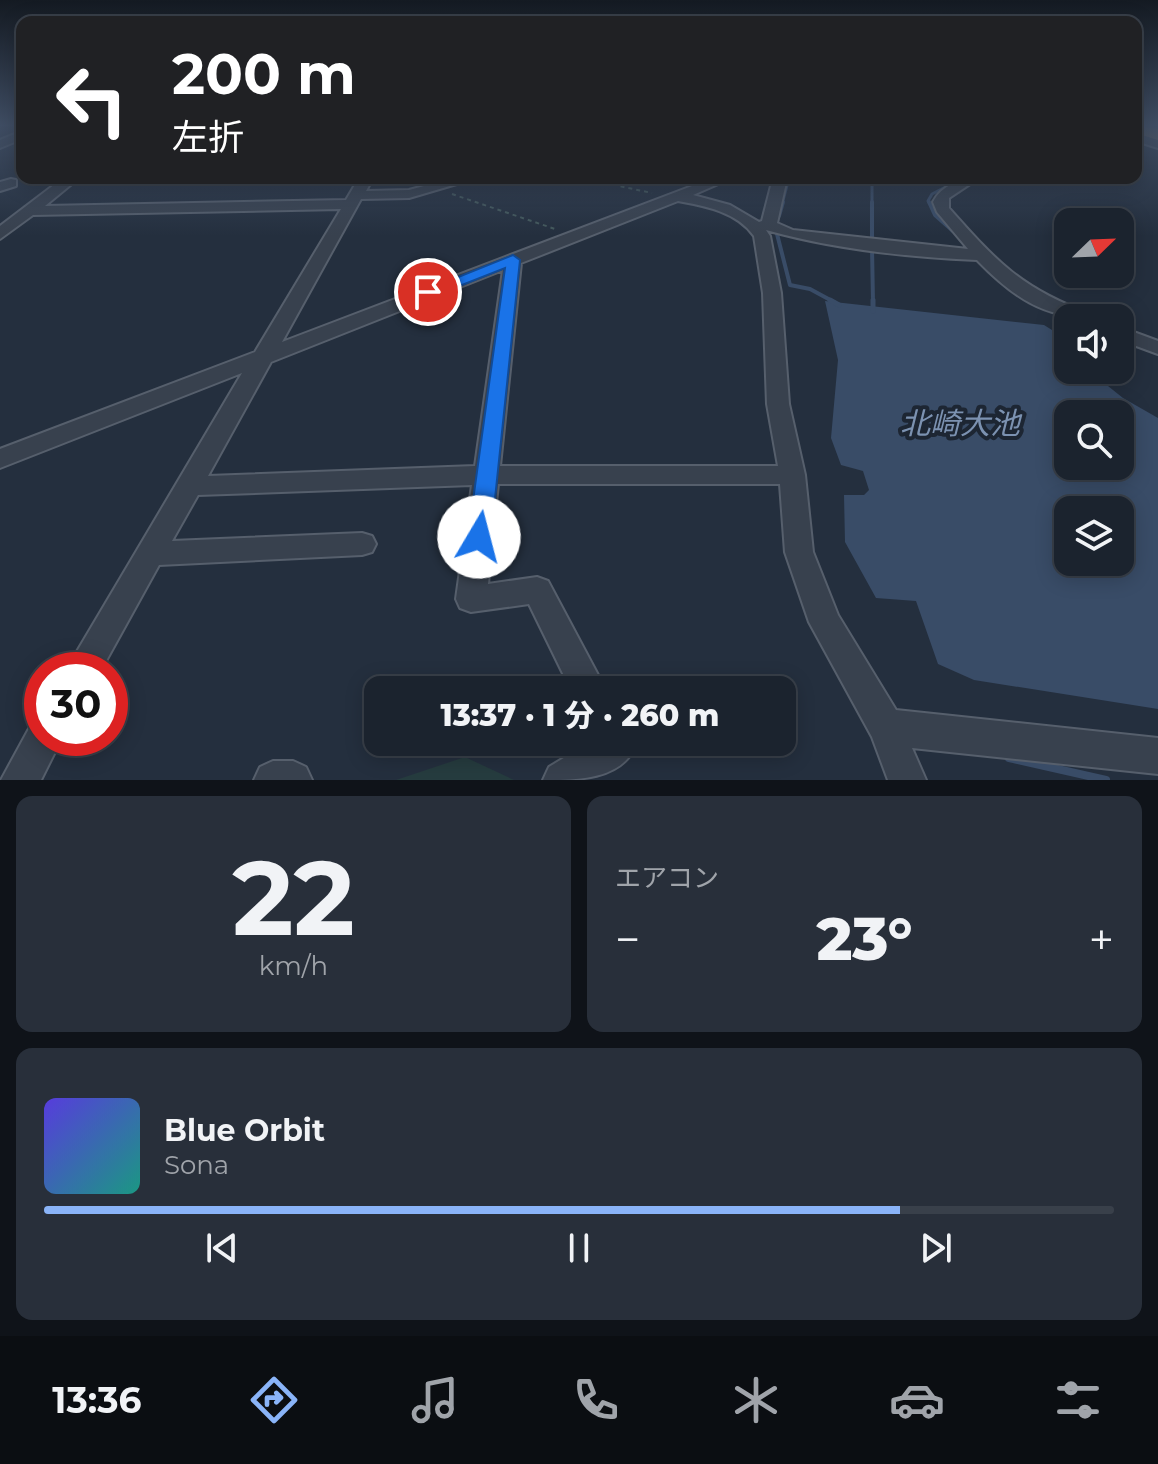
<!DOCTYPE html>
<html lang="ja">
<head>
<meta charset="utf-8">
<style>
	:root { --surface:#1b232e; --page:#282f3a; --text:#f1f3f6; --muted:#a0a4aa; --line:#39404a; --accent:#8ab4f8 }
	body { margin:0; font-family:Montserrat,"Noto Sans JP",sans-serif; background:var(--page); color:var(--text); height:100vh; display:flex; flex-direction:column; font-size:30px; white-space:nowrap }
	* { box-sizing:border-box; margin:0 }
	p { font-size:26px; color:var(--muted) }
	.icon { flex:none; width:44px; height:44px; fill:none; stroke:currentColor; stroke-width:2; stroke-linecap:round; stroke-linejoin:round }
	.map { position:relative; height:780px; overflow:hidden }
	.side { display:flex; flex-direction:column; gap:16px; padding:16px; background:#0f1319; flex:1 }
	.side>* { flex:none }
	.top-card { position:absolute; left:16px; top:16px; width:1126px; height:168px; border-radius:16px; box-shadow:0 4px 20px #0003,0 0 0 2px var(--line); background:#202124; color:#fff; overflow:hidden }
	.needle { width:52px; rotate:67deg }
	.tools { position:absolute; left:1054px; top:208px; display:grid; gap:16px }
	.tools a { display:grid; place-items:center; width:80px; height:80px; border-radius:16px; background:var(--surface); box-shadow:0 4px 20px #0003,0 0 0 2px var(--line); font-size:40px }
	.speed { position:absolute; left:24px; top:652px; display:flex; gap:16px; font-size:40px; font-weight:700; text-align:center }
	.speed>* { display:grid; place-content:center; width:104px; height:104px; border-radius:50%; background:var(--surface); box-shadow:0 4px 20px #0003,0 0 0 2px var(--line); line-height:1 }
	.speed .limit { border:12px solid #d22; background:#fff; color:#111 }
	.pin { position:absolute; display:grid; place-items:center; width:68px; height:68px; color:#fff; margin:-34px; border:4px solid #fff; border-radius:50%; box-shadow:0 2px 8px #0007 }
	.me { position:absolute; width:88px; margin:-44px; rotate:8deg; stroke-linejoin:round; filter:drop-shadow(0 0 6px #0008) }
	.turn { display:flex; align-items:center; gap:28px; height:168px; padding:0 24px; font-size:36px }
	.turn .icon { width:104px; height:104px; stroke-width:2.5 }
	.turn b { display:block; font-size:56px; line-height:68px }
	.big { font-size:60px; font-weight:800; line-height:1.1 }
	.side .widget { flex:1; display:flex; flex-direction:column; justify-content:center; gap:12px; min-width:0; padding:0 28px; border-radius:16px; background:var(--page) }
	.side .dial { align-items:center; gap:0 }
	.dial b { font-size:104px; line-height:1 }
	.song { display:flex; align-items:center; gap:24px }
	.cover { width:96px; height:96px; border-radius:12px; background:linear-gradient(135deg,hsl(250 70% 55%),hsl(170 70% 35%)) }
	.played { height:8px; border-radius:4px; background:linear-gradient(90deg,var(--accent) 80%,var(--line) 80%) }
	.keys { display:flex; justify-content:space-around; direction:ltr }
	.heat { display:flex; justify-content:space-between; align-items:center; font-size:44px; direction:ltr }
	.side .tiles { flex:1; display:grid; gap:16px; grid-template-columns:1fr 1fr }
	.widget:last-child { grid-column:span 2 }
	.trip { position:absolute; left:364px; top:676px; width:432px; height:80px; border-radius:16px; background:var(--surface); box-shadow:0 4px 20px #0003,0 0 0 2px var(--line); font-weight:800; line-height:80px; text-align:center }
	.dock { display:flex; height:128px; justify-content:space-around; align-items:center; background:#0b0e12; color:var(--muted) }
	.dock .icon { width:56px; height:56px }
	.dock .on { color:var(--accent) }
	.dock b { font-size:36px; color:var(--text) }
	.map>svg:first-child { display:block }
</style>
</head>
<body>
<div class="map">
<svg width="1158" height="780" viewBox="0 0 1158 780">
	<rect width="100%" height="100%" fill="#242f3e"/>
	<polygon fill="#263c3f" points="465,757 514,780 396,780"/>
	<path fill="#394c67" fill-rule="evenodd" d="M825,301L1044,325L1068,340V370H1093V374L1123,398L1158,418V709L974,680L938,664L916,601L876,598L845,542L844,495H864L869,490L863,471L841,465L831,438L838,360ZM1068,414H1120V466H1068ZM1068,510H1120V562H1068Z"/>
	<g fill="none" stroke-linecap="round" stroke-linejoin="round">
		<g stroke="#394c67" stroke-width="3">
			<polyline points="872,178 872,204"/>
			<polyline points="782,204 789,178"/>
			<polyline points="930,204 928,201 932,194 963,178"/>
		</g>
		<g stroke="#394c67" stroke-width="4">
			<polyline points="872,202 872,242"/>
			<polyline points="929,202 935,215 953,231"/>
			<polyline points="779,216 783,202"/>
			<polyline points="777,234 790,285 810,289 834,302"/>
			<polyline points="872,248 873,302"/>
		</g>
		<g stroke="#394c67" stroke-width="5">
			<polyline points="830,300 839,305"/>
			<polyline points="873,300 873,311"/>
		</g>
		<polyline stroke="#394c67" stroke-width="8" points="1009,758 1106,780"/>
		<g stroke="#565f6c" stroke-width="4">
			<g id="minor">
				<polygon points="22,131 22,139 0,148 0,140"/>
				<polygon points="1136,133 1158,140 1158,148 1136,141"/>
				<path d="M63,178H79L45,206L346,200L359,178H373L366,191L409,190L454,178H477L409,198L361,199L282,342L713,178H732L693,195L730,205L759,222L762,221L773,178H787L777,223L793,230L968,249L937,212L933,202C942,185 961,178 979,178L949,198V208C996,261 1021,289 1091,314L1094,318C1043,318 1012,296 977,260C907,257 833,249 766,230L770,236L781,293L789,404L805,475L813,552L838,615L896,710L1158,738V774L912,748L926,780H888L872,737L809,622L785,552L780,484H498L488,584L537,577L548,581L606,690H571L529,604L471,612L460,608L456,599L472,485L198,495L172,541L362,533L372,536L376,544L372,552L362,555L159,565L101,670H66L242,373L0,468V449L255,352L341,209L33,215L0,239V226ZM678,201C706,206 737,212 754,236L763,293L767,404L778,466H500L521,263ZM503,270L475,466L208,476L271,362Z"/>
				<polygon points="11,179 16,180 16,186 0,191 0,182"/>
				<polygon points="1120,327 1158,341 1158,354 1120,340"/>
				<polygon points="42,721 42,738 62,738 41,780 1,780 31,725"/>
				<path d="M590,742H634L636,746C620,780 578,780 543,780L549,767Z"/>
				<polygon points="273,761 293,761 306,767 312,780 254,780 260,767"/>
			</g>
		</g>
		<g stroke="#434c59" stroke-width="4">
			<polygon id="highway" points="1136,126 1158,129 1158,140 1136,133"/>
		</g>
		<g stroke="#44595c" stroke-width="2" stroke-dasharray="4 4" stroke-linecap="butt">
			<polyline points="607,178 619,186 652,193"/>
			<polyline points="452,194 555,229"/>
		</g>
		<use href="#minor" fill="#38414e" fill-rule="evenodd"/>
		<use href="#highway" fill="#746855" fill-rule="evenodd"/>
	</g>
	<linearGradient id="sky" x2="0" y2="1"><stop stop-color="#141a22"/><stop offset="0.53" stop-color="#3f4d63"/><stop offset="1" stop-color="#3f4d63" stop-opacity="0"/></linearGradient>
	<rect width="1158" height="236" fill="url(#sky)"/>
	<polygon fill="#1a73e8" stroke="#114b97" stroke-width="2" points="513,255 520,260 491,537 488,543 479,546 471,543 468,537 505,268 434,296 428,297 421,292"/>
	<g text-anchor="middle" stroke-width="8" stroke-linejoin="round" paint-order="stroke">
		<g font-size="30" font-style="italic" fill="#7c92b1" stroke="#1d2633">
			<text x="960" y="434">北崎大池</text>
		</g>
	</g>
</svg>
<div class="tools">
<a><svg class="needle" viewBox="-14 -14 28 28"><path d="M0-13l5 13h-10z" fill="#e53935"/><path d="M0 13l5-13h-10z" fill="#a0a4aa"/></svg></a>
<a><svg class="icon" aria-label="sound" viewBox="0 0 24 24"><path d="M4 9h4l5-4v14l-5-4H4zM17 9q2 3 0 6"/></svg></a>
<a><svg class="icon" aria-label="search" viewBox="0 0 24 24"><circle cx="10" cy="10" r="6"/><path d="M15 15l6 6"/></svg></a>
<a><svg class="icon" aria-label="layers" viewBox="0 0 24 24"><path d="M12 4l9 5-9 5-9-5zM3 14l9 5 9-5"/></svg></a>
</div>
<div class="speed"><div class="limit">30</div></div>
<div class="pin" style="left:428px;top:292px;background:#d93025"><svg class="icon" aria-label="arrive" viewBox="0 0 24 24"><path d="M6 21V4h12l-3 4 3 4H6"/></svg></div>
<svg class="me" style="left:479px;top:537px" viewBox="-20 -20 40 40"><circle r="19" fill="#fff"/><path d="M0-13L10 11 0 6-10 11z" fill="#1a73e8"/></svg>
<div class="trip">13:37 · 1 分 · 260 m</div>
<div class="top-card">
<div class="turn"><svg class="icon" aria-label="left" viewBox="0 0 24 24"><path d="M17 20v-9H6M10 6l-5 5 5 5"/></svg><div><b>200 m</b>左折</div></div>
</div>
</div>
<section class="side">
<div class="tiles">
<div class="widget dial"><b>22</b><p>km/h</p></div>
<div class="widget"><p>エアコン</p>
<div class="heat"><a>−</a><b class="big">23°</b><a>+</a></div>
</div>
<div class="widget">
<div class="song"><i class="cover"></i><div><b>Blue Orbit</b><p>Sona</p></div></div>
<div class="played"></div>
<div class="keys"><svg class="icon" aria-label="previous" viewBox="0 0 24 24"><path d="M18 5L8 12l10 7zM5 5v14"/></svg><svg class="icon" aria-label="pause" viewBox="0 0 24 24"><path d="M8 5v14M16 5v14"/></svg><svg class="icon" aria-label="next" viewBox="0 0 24 24"><path d="M6 5l10 7-10 7zM19 5v14"/></svg></div>
</div>
</div>
</section>
<nav class="dock">
<b>13:36</b>
<svg class="icon on" aria-label="directions" viewBox="0 0 24 24"><path d="M12 3l9 9-9 9-9-9zM9 14v-3h6M13 9l2 2-2 2"/></svg>
<svg class="icon" aria-label="music" viewBox="0 0 24 24"><path d="M9 18V5l10-2v13"/><circle cx="6" cy="18" r="3"/><circle cx="16" cy="16" r="3"/></svg>
<svg class="icon" aria-label="phone" viewBox="0 0 24 24"><path d="M5 4h4l2 5-3 2q2 4 5 5l2-3 5 2v4C11 20 4 13 5 4z"/></svg>
<svg class="icon" aria-label="climate" viewBox="0 0 24 24"><path d="M12 3v18M4 7l16 10M4 17L20 7"/></svg>
<svg class="icon" aria-label="car" viewBox="0 0 24 24"><path d="M5 17H2v-5l4-1 3-4h7l3 4 3 1v5h-3M9 17h6M6 11h13"/><circle cx="7" cy="17" r="2"/><circle cx="17" cy="17" r="2"/></svg>
<svg class="icon" aria-label="filters" viewBox="0 0 24 24"><path d="M4 7h16M4 17h16"/><circle cx="9" cy="7" r="2"/><circle cx="15" cy="17" r="2"/></svg>
</nav>
</body>
</html>
